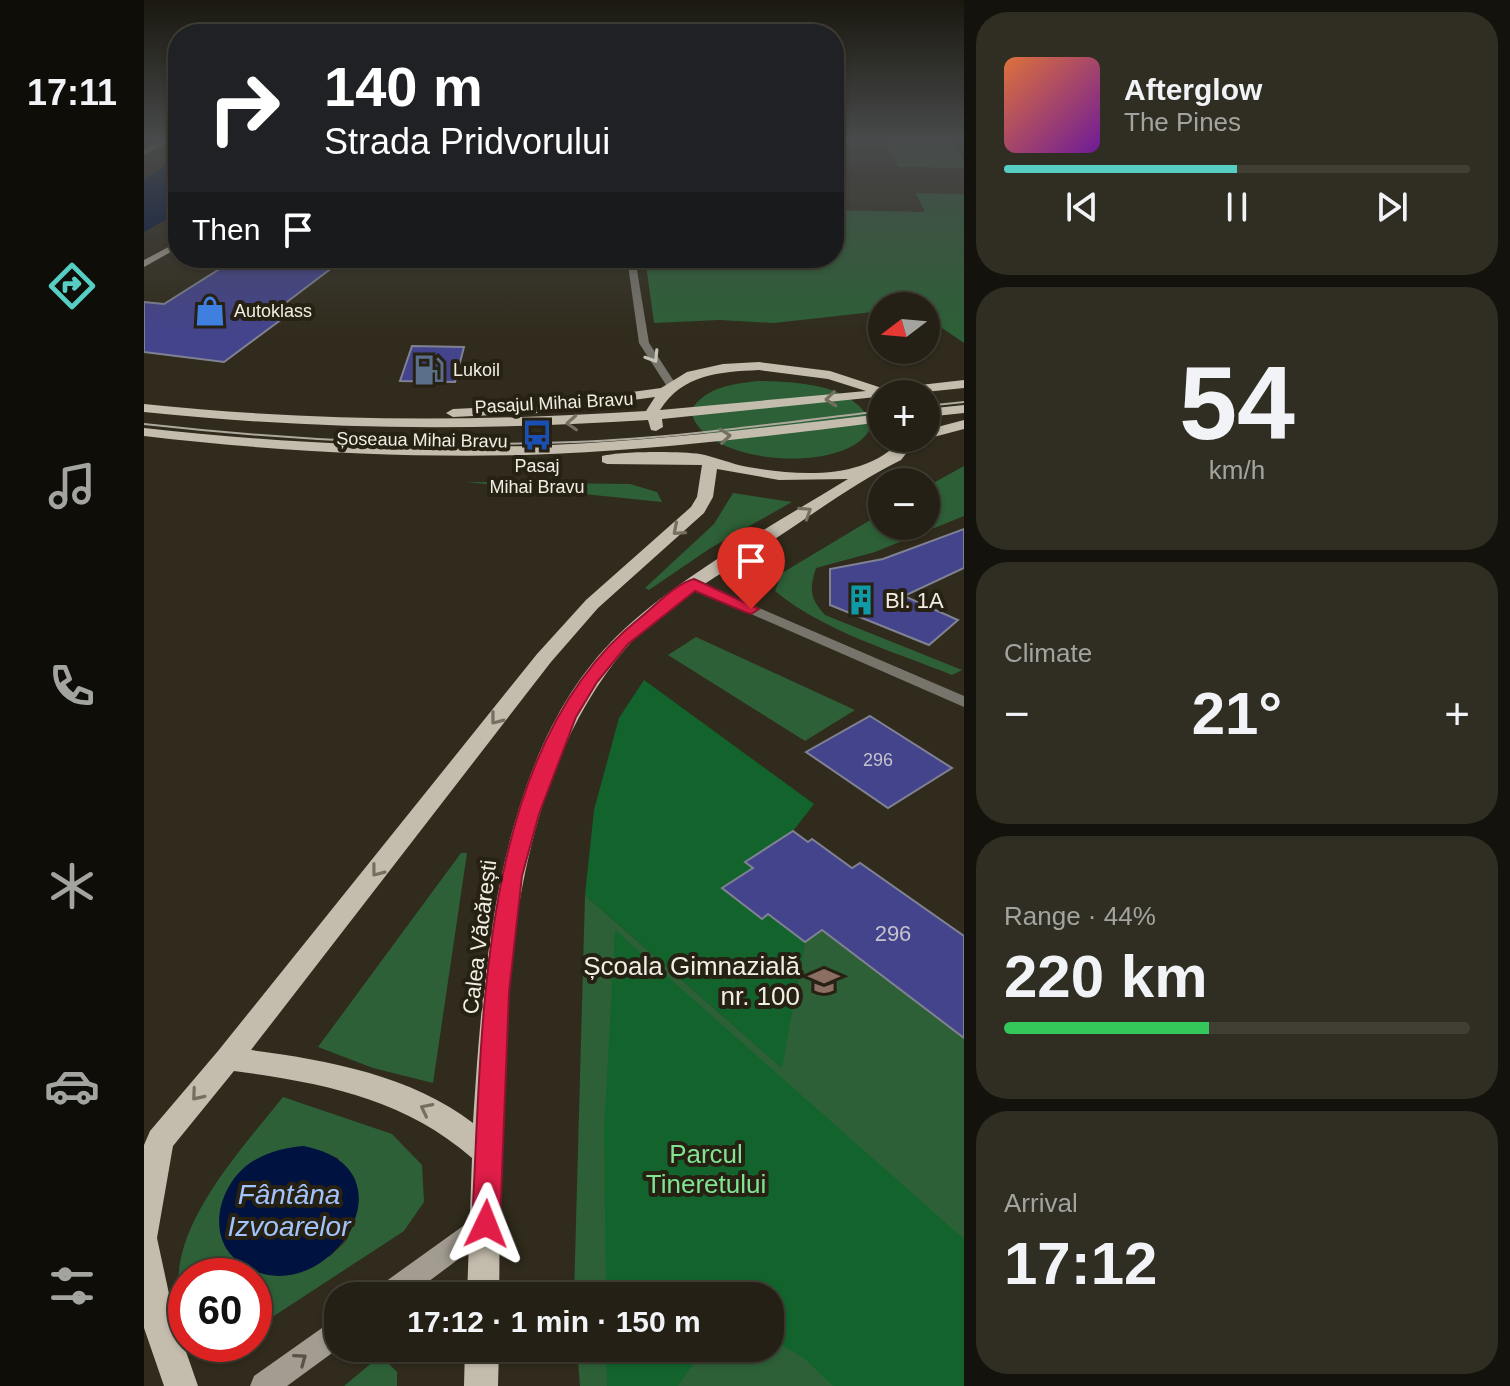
<!DOCTYPE html>
<html lang="en">
<head>
<meta charset="utf-8">
<style>
	:root { --surface:#242015; --page:#302d22; --text:#f1f3f6; --muted:#a3a3a0; --line:#413e34; --accent:#56cec4 }
	body { margin:0; font-family:Arial,sans-serif; background:var(--page); color:var(--text); height:100vh; display:flex; flex-direction:column; font-size:30px; white-space:nowrap }
	* { box-sizing:border-box; margin:0 }
	p { font-size:26px; color:var(--muted) }
	.icon { flex:none; width:44px; height:44px; fill:none; stroke:currentColor; stroke-width:2; stroke-linecap:round; stroke-linejoin:round }
	.map { position:relative; flex:1; overflow:hidden }
	.panel { display:flex; flex-direction:column; gap:12px; padding:12px; background:#14120c; width:546px }
	.panel>* { flex:none }
	.hud { position:absolute; left:24px; top:24px; width:676px; height:244px; border-radius:32px; box-shadow:0 2px 6px #0004,0 0 0 2px var(--line); background:#202124; color:#fff; overflow:hidden }
	.needle { width:52px; rotate:254deg }
	.fabs { position:absolute; left:724px; top:292px; display:grid; gap:16px }
	.fabs a { display:grid; place-items:center; width:72px; height:72px; border-radius:50%; background:var(--surface); box-shadow:0 2px 6px #0004,0 0 0 2px var(--line); font-size:40px }
	.speed { position:absolute; left:24px; top:1258px; display:flex; gap:16px; font-size:40px; font-weight:700; text-align:center }
	.speed>* { display:grid; place-content:center; width:104px; height:104px; border-radius:50%; background:var(--surface); box-shadow:0 2px 6px #0004,0 0 0 2px var(--line); line-height:1 }
	.speed .limit { border:12px solid #d22; background:#fff; color:#111 }
	.pin { position:absolute; display:grid; place-items:center; width:68px; height:68px; color:#fff; margin:-82px -34px; border-radius:50% 50% 50% 0; rotate:-45deg; box-shadow:0 0 8px #0007 }
	.pin .icon { rotate:45deg }
	.me { position:absolute; width:88px; margin:-44px; rotate:2deg; stroke-linejoin:round; filter:drop-shadow(0 0 6px #0008) }
	.turn { display:flex; align-items:center; gap:28px; height:168px; padding:0 24px; font-size:36px }
	.turn .icon { width:104px; height:104px; stroke-width:2.5 }
	.turn b { display:block; font-size:56px; line-height:68px }
	.then { display:flex; align-items:center; height:76px; padding:0 24px; background:#0003; gap:16px; font-size:30px }
	.big { font-size:60px; font-weight:600; line-height:1.1 }
	.panel .tile { flex:1; display:flex; flex-direction:column; justify-content:center; gap:12px; min-width:0; padding:0 28px; border-radius:32px; background:var(--page) }
	.panel .dial { align-items:center; gap:0 }
	.dial b { font-size:104px; line-height:1 }
	.song { display:flex; align-items:center; gap:24px }
	.cover { width:96px; height:96px; border-radius:12px; background:linear-gradient(135deg,hsl(20 70% 55%),hsl(280 70% 35%)) }
	.played { height:8px; border-radius:4px; background:linear-gradient(90deg,var(--accent) 50%,var(--line) 50%) }
	.keys { display:flex; justify-content:space-around; direction:ltr }
	.heat { display:flex; justify-content:space-between; align-items:center; font-size:44px; direction:ltr }
	.charge { height:12px; border-radius:6px; background:linear-gradient(90deg,#34c759 44%,var(--line) 0) }
	.trip { position:absolute; left:180px; top:1282px; width:460px; height:80px; border-radius:32px; background:var(--surface); box-shadow:0 2px 6px #0004,0 0 0 2px var(--line); font-weight:600; line-height:80px; text-align:center }
	main { display:flex; flex:1; min-height:0 }
	.dock { display:flex; flex-direction:column; width:144px; justify-content:space-around; align-items:center; background:#0e0d08; color:var(--muted) }
	.dock .icon { width:56px; height:56px }
	.dock .on { color:var(--accent) }
	.dock b { font-size:36px; color:var(--text) }
	.map>svg:first-child { display:block }
</style>
</head>
<body>
<main>
<nav class="dock">
<b>17:11</b>
<svg class="icon on" aria-label="directions" viewBox="0 0 24 24"><path d="M12 3l9 9-9 9-9-9zM9 14v-3h6M13 9l2 2-2 2"/></svg>
<svg class="icon" aria-label="music" viewBox="0 0 24 24"><path d="M9 18V5l10-2v13"/><circle cx="6" cy="18" r="3"/><circle cx="16" cy="16" r="3"/></svg>
<svg class="icon" aria-label="phone" viewBox="0 0 24 24"><path d="M5 4h4l2 5-3 2q2 4 5 5l2-3 5 2v4C11 20 4 13 5 4z"/></svg>
<svg class="icon" aria-label="climate" viewBox="0 0 24 24"><path d="M12 3v18M4 7l16 10M4 17L20 7"/></svg>
<svg class="icon" aria-label="car" viewBox="0 0 24 24"><path d="M5 17H2v-5l4-1 3-4h7l3 4 3 1v5h-3M9 17h6M6 11h13"/><circle cx="7" cy="17" r="2"/><circle cx="17" cy="17" r="2"/></svg>
<svg class="icon" aria-label="filters" viewBox="0 0 24 24"><path d="M4 7h16M4 17h16"/><circle cx="9" cy="7" r="2"/><circle cx="15" cy="17" r="2"/></svg>
</nav>
<div class="map">
<svg width="820" height="1386" viewBox="0 0 820 1386">
	<rect width="100%" height="100%" fill="#302b1c"/>
	<g fill="#2d6037" fill-rule="evenodd">
		<polygon points="739,139 804,139 820,160 820,168 755,167"/>
		<polygon points="772,193 820,194 820,343 782,317 782,306 738,306 738,311 630,323 575,320 510,323 501,258 690,258 690,210 781,212"/>
		<path d="M614,381C652,382 711,383 728,425C709,477 555,466 547,410C562,387 588,384 614,381Z"/>
		<path d="M820,466V516L731,552L672,568C665,590 666,598 681,615L818,670L808,675C749,651 681,632 631,591L638,573L738,513V526H782V487Z"/>
		<polygon points="322,482 486,484 513,492 518,502"/>
		<polygon points="589,493 648,502 565,549 505,590 501,588 570,524"/>
		<polygon points="552,637 711,710 661,741 524,655"/>
		<polygon points="317,853 323,853 289,1083 229,1068 174,1047"/>
		<polygon points="441,895 637,1067 661,942 678,930 820,1038 820,1386 436,1386 433,1348 626,1348 626,1296 430,1296"/>
		<path d="M139,1097L248,1134L278,1165L280,1202L260,1231L110,1329V1276H42V1314C8,1243 98,1149 139,1097ZM159,1146L194,1158L210,1224L201,1242L185,1257Z"/>
		<polygon points="230,1361 243,1362 253,1372 253,1386 200,1386"/>
	</g>
	<g fill="#12642c">
		<polygon points="500,680 670,804 649,831 602,861 609,868 579,888 617,918 624,914 661,942 638,1068 441,895 450,810 475,718"/>
		<polygon points="471,930 820,1239 820,1386 689,1386 661,1359 626,1338 626,1296 462,1296 460,1129"/>
		<polygon points="462,1348 560,1348 534,1386 463,1386"/>
	</g>
	<g fill="#001240">
		<polygon points="34,157 34,213 0,232 0,179"/>
		<path d="M159,1146C279,1168 180,1317 99,1265C62,1242 72,1191 102,1166C119,1153 138,1148 159,1146Z"/>
	</g>
	<g fill="#44448c" stroke="#808293" stroke-width="2">
		<polygon points="93,258 201,258 123,317 138,319 80,362 0,352 0,302 20,304"/>
		<polygon points="268,346 320,347 311,382 256,381"/>
		<polygon points="820,529 820,568 760,596 814,620 785,645 686,605 686,569 739,559"/>
		<polygon points="726,716 808,768 744,808 662,752"/>
		<polygon points="649,831 664,842 668,839 708,868 716,863 820,936 820,1038 678,930 661,942 624,914 618,919 578,888 609,868 601,862"/>
	</g>
	<g fill="none" stroke-linecap="round" stroke-linejoin="round">
		<g fill="#77746c" fill-rule="evenodd">
			<polygon points="483,258 491,258 505,343 533,386 532,388 524,388 495,343"/>
			<polygon points="550,580 820,696 820,707 545,587 543,584"/>
		</g>
		<g fill="#a29c91" fill-rule="evenodd">
			<polygon points="21,139 28,139 0,155 0,150"/>
			<polygon points="34,242 34,248 0,267 0,260"/>
			<polygon points="342,1212 351,1216 354,1224 351,1232 265,1296 230,1296 234,1287 333,1216"/>
			<polygon points="194,1319 195,1348 143,1386 106,1386 110,1376 185,1323"/>
		</g>
		<g fill="#c4bcad" fill-rule="evenodd">
			<path d="M615,362L686,371L741,389L820,380V388L518,419L519,427L512,431L507,430L504,420C330,431 173,430 0,412V404C171,422 331,422 502,411L511,397L394,413L309,417L302,413L309,409L394,405L517,388L543,372L579,364ZM615,370L684,379L722,391L516,410C539,374 575,372 615,370Z"/>
			<polygon points="820,405 820,413 782,417 782,409"/>
			<path d="M738,414V422C619,437 501,451 382,455C254,458 127,451 0,436V428C127,442 254,449 382,446C501,442 619,428 738,414Z"/>
			<polygon points="820,420 820,429 782,439 777,438 782,438 782,430"/>
			<path d="M759,438H774L757,460C707,485 661,520 614,550C570,579 518,606 483,647C342,810 359,1094 355,1296H323L328,1158C259,1098 178,1083 90,1071L29,1146L13,1238L30,1317L54,1386H20L0,1328V1145L6,1131L74,1051L393,654L442,600L547,507L553,497L558,465L463,464L458,462V456C477,451 536,451 556,454C572,457 587,464 604,467C655,476 722,481 759,438ZM573,469L635,480L704,479C631,524 535,576 474,635C354,751 339,966 329,1123C267,1075 183,1060 107,1050L407,662L454,608L560,513L569,497Z"/>
			<polygon points="321,1348 355,1348 354,1386 320,1386"/>
		</g>
		<g stroke="#ada99d" stroke-width="2">
			<polyline points="782,406 820,402"/>
			<path d="M0,424C143,440 286,448 430,442C533,438 636,423 738,411"/>
		</g>
	</g>
	<defs><path id="oneway-chevron" d="M-2-3.5L2.5 0L-2 3.5" fill="none" stroke-width="1.6" stroke-linecap="round" stroke-linejoin="round" transform="scale(2)"/></defs>
	<use stroke="#c6c3b9" href="#oneway-chevron" transform="translate(509 357) rotate(58)"/>
	<g stroke="#766e60">
		<use href="#oneway-chevron" transform="translate(687 399) rotate(174)"/>
		<use href="#oneway-chevron" transform="translate(428 423) rotate(177)"/>
		<use href="#oneway-chevron" transform="translate(581 436) rotate(-6)"/>
		<use href="#oneway-chevron" transform="translate(662 512) rotate(-33)"/>
		<use href="#oneway-chevron" transform="translate(534 530) rotate(139)"/>
		<use href="#oneway-chevron" transform="translate(352 719) rotate(128)"/>
		<use href="#oneway-chevron" transform="translate(233 871) rotate(128)"/>
		<use href="#oneway-chevron" transform="translate(53 1095) rotate(130)"/>
		<use href="#oneway-chevron" transform="translate(282 1109) rotate(-153)"/>
	</g>
	<use stroke="#585245" href="#oneway-chevron" transform="translate(157 1359) rotate(-36)"/>
	<linearGradient id="sky" x2="0" y2="1"><stop stop-color="#1a180f"/><stop offset="0.42" stop-color="#484a4b"/><stop offset="1" stop-color="#484a4b" stop-opacity="0"/></linearGradient>
	<rect width="820" height="333" fill="url(#sky)"/>
	<path fill="#e11d48" stroke="#92132f" stroke-width="2" d="M550,579L615,609L607,614L601,612L551,591L484,644L453,682L432,717L395,814L378,876L365,992L356,1224L352,1233L342,1237L332,1233L328,1224C339,1033 331,748 496,618C511,606 531,584 550,579Z"/>
	<defs>
		<g id="shop-bare" transform="scale(2.4)"><path d="M-5-2.5h2.3a2.7 3.5 0 0 1 5.4 0H5L5.5 6h-11ZM-1.5-2.5h3a1.5 2.3 0 0 0-3 0Z" fill="#3f7fe0" stroke="#272113" stroke-width="2.5" paint-order="stroke"/></g>
		<g id="fuel-bare" transform="scale(2.4)"><path d="M-5.5-6h7V0h2V4h1.3V-2.5L3-4.5l.8-.8L6-3V5H2.5V1h-1V6h-7ZM-4.2-4.7v3.2H.2V-4.7Z" fill="#5c6f8a" stroke="#272113" stroke-width="2.5" paint-order="stroke"/></g>
		<g id="bus-bare" transform="scale(2.4)"><path d="M-5-6H5V4H4V6H2V4H-2V6H-4V4H-5ZM-3.5-4V0h7V-4ZM-3.5 1.2v1.5H-2V1.2ZM2 1.2v1.5H3.5V1.2Z" fill="#1a4fb4" stroke="#272113" stroke-width="2.5" paint-order="stroke"/></g>
		<g id="building-bare" transform="scale(2.4)"><path d="M-4-6H4V6H1V3H-1V6H-4ZM-2.5-4.3h1.7v1.8h-1.7ZM.8-4.3h1.7v1.8H.8ZM-2.5-1h1.7V.8h-1.7ZM.8-1h1.7V.8H.8Z" fill="#0f9aa8" stroke="#272113" stroke-width="2.5" paint-order="stroke"/></g>
		<g id="school-bare" transform="scale(2.4)"><path d="M0-5L7-2L0 1L-7-2ZM-4 1L0 2.5L4 1V4Q0 6-4 4Z" fill="#8d6e63" stroke="#272113" stroke-width="2.5" paint-order="stroke"/></g>
	</defs>
	<g fill-rule="evenodd">
		<use href="#shop-bare" x="66" y="311"/>
		<use href="#fuel-bare" x="285" y="370"/>
		<use href="#bus-bare" x="393" y="435"/>
		<use href="#building-bare" x="717" y="600"/>
		<use href="#school-bare" x="680" y="981"/>
	</g>
	<g text-anchor="middle" stroke-width="8" stroke-linejoin="round" paint-order="stroke">
		<g font-size="18" fill="#f0ede3" stroke="#272113" text-anchor="start">
			<text x="90" y="317">Autoklass</text>
			<text x="309" y="376">Lukoil</text>
			<text x="393" y="472" text-anchor="middle">Pasaj<tspan x="393" dy="21">Mihai Bravu</tspan></text>
		</g>
		<g font-size="18" fill="#f0ede3" stroke="#272113">
			<text transform="translate(410 403) rotate(-3)" y="6">Pasajul Mihai Bravu</text>
			<text transform="translate(278 440) rotate(1)" y="6">Șoseaua Mihai Bravu</text>
		</g>
		<g font-size="18" fill="#c5c3cd">
			<text x="734" y="766">296</text>
		</g>
		<g font-size="22" fill="#f0ede3" stroke="#272113" text-anchor="start">
			<text x="741" y="608">Bl. 1A</text>
		</g>
		<g font-size="22" fill="#c5c3cd">
			<text x="749" y="941">296</text>
		</g>
		<g font-size="22" fill="#f0ede3" stroke="#272113">
			<text transform="translate(335 937) rotate(-83)" y="8">Calea Văcărești</text>
		</g>
		<g font-size="26" fill="#f0ede3" stroke="#272113" text-anchor="end">
			<text x="656" y="975">Școala Gimnazială<tspan x="656" dy="30">nr. 100</tspan></text>
		</g>
		<g font-size="26" fill="#80e493" stroke="#272113">
			<text x="562" y="1163">Parcul<tspan x="562" dy="30">Tineretului</tspan></text>
		</g>
		<g font-size="28" font-style="italic" fill="#a1c4fc" stroke="#272113">
			<text x="145" y="1204">Fântâna<tspan x="145" dy="32">Izvoarelor</tspan></text>
		</g>
	</g>
</svg>
<div class="fabs">
<a><svg class="needle" viewBox="-14 -14 28 28"><path d="M0-13l5 13h-10z" fill="#e53935"/><path d="M0 13l5-13h-10z" fill="#a3a3a0"/></svg></a>
<a>+</a>
<a>−</a>
</div>
<div class="speed"><div class="limit">60</div></div>
<div class="pin" style="left:607px;top:609px;background:#d93025"><svg class="icon" aria-label="arrive" viewBox="0 0 24 24"><path d="M6 21V4h12l-3 4 3 4H6"/></svg></div>
<svg class="me" style="left:342px;top:1224px" viewBox="-20 -20 40 40"><path d="M0-17L14 15 0 8-14 15z" fill="#e11d48" stroke="#fff" stroke-width="4"/></svg>
<div class="trip">17:12 · 1 min · 150 m</div>
<div class="hud">
<div class="turn"><svg class="icon" aria-label="right" viewBox="0 0 24 24"><path d="M7 20v-9h11M14 6l5 5-5 5"/></svg><div><b>140 m</b>Strada Pridvorului</div></div>
<div class="then">Then<svg class="icon" aria-label="arrive" viewBox="0 0 24 24"><path d="M6 21V4h12l-3 4 3 4H6"/></svg></div>
</div>
</div>
<section class="panel">
<div class="tile">
<div class="song"><i class="cover"></i><div><b>Afterglow</b><p>The Pines</p></div></div>
<div class="played"></div>
<div class="keys"><svg class="icon" aria-label="previous" viewBox="0 0 24 24"><path d="M18 5L8 12l10 7zM5 5v14"/></svg><svg class="icon" aria-label="pause" viewBox="0 0 24 24"><path d="M8 5v14M16 5v14"/></svg><svg class="icon" aria-label="next" viewBox="0 0 24 24"><path d="M6 5l10 7-10 7zM19 5v14"/></svg></div>
</div>
<div class="tile dial"><b>54</b><p>km/h</p></div>
<div class="tile"><p>Climate</p>
<div class="heat"><a>−</a><b class="big">21°</b><a>+</a></div>
</div>
<div class="tile"><p>Range · 44%</p><b class="big">220 km</b><div class="charge"></div></div>
<div class="tile"><p>Arrival</p><b class="big">17:12</b></div>
</section>
</main>
</body>
</html>
